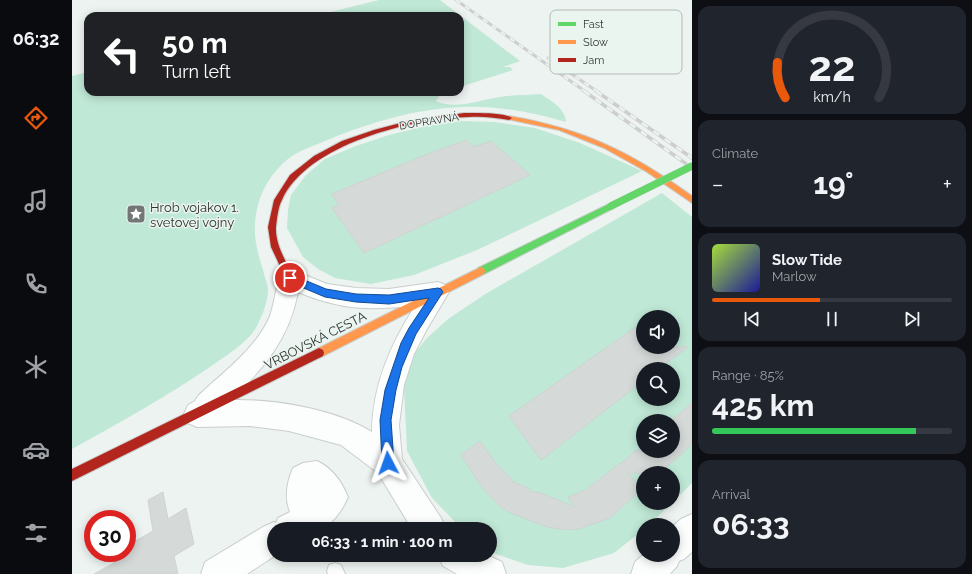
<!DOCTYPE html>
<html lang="en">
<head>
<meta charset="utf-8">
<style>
	:root { --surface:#171b24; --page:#20242c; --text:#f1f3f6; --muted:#9ea1a6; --line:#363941; --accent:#ea580c }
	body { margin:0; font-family:Raleway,sans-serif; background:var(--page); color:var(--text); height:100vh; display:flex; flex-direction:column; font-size:15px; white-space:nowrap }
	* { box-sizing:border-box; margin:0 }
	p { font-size:13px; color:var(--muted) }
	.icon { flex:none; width:22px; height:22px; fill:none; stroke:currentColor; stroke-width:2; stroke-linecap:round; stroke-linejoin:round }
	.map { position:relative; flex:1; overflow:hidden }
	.panel { display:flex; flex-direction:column; gap:6px; padding:6px; background:#0d0f14; width:280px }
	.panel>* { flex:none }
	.banner { position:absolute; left:12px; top:12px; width:380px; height:84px; border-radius:12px; box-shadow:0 2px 10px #0003; background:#202124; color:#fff; overflow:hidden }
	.controls { position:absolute; left:564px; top:310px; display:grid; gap:8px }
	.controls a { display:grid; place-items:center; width:44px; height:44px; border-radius:50%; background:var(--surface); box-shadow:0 2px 10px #0003; font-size:20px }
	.speed { position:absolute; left:12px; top:510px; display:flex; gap:8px; font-size:20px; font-weight:700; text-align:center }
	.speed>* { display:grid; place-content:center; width:52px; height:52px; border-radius:50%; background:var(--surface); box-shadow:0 2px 10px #0003; line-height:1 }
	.speed .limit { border:6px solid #d22; background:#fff; color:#111 }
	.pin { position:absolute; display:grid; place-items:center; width:34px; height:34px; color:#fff; margin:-17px; border:2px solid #fff; border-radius:50%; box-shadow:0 1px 4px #0007 }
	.me { position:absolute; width:44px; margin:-22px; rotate:356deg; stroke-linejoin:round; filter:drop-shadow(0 0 3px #0008) }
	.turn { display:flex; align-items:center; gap:14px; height:84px; padding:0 12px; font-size:18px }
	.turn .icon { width:52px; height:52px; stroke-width:2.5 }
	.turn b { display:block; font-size:28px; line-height:34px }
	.big { font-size:30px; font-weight:700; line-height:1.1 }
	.panel .tile { flex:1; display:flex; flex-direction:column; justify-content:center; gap:6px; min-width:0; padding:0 14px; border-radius:12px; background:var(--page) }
	.panel .dial { align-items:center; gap:0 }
	.dial svg { height:104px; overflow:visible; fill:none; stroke:var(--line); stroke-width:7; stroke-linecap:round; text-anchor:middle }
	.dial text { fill:var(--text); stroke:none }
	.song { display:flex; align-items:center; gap:12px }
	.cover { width:48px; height:48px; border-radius:6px; background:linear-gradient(135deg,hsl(80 70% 55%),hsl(240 70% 35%)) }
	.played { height:4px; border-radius:2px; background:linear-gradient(90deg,var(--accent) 45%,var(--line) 45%) }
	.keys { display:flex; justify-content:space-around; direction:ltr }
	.heat { display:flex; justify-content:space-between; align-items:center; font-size:22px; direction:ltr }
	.charge { height:6px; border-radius:3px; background:linear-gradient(90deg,#34c759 85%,var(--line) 0) }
	.trip { position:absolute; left:195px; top:522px; width:230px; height:40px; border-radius:20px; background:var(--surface); box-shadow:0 2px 10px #0003; font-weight:700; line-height:40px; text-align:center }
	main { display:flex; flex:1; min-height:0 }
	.dock { display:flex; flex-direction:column; width:72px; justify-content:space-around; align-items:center; background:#090b0e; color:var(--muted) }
	.dock .icon { width:28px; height:28px }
	.dock .current { color:var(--accent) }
	.dock b { font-size:18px; color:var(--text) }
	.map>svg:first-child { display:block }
</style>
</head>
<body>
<main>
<nav class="dock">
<b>06:32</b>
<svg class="icon current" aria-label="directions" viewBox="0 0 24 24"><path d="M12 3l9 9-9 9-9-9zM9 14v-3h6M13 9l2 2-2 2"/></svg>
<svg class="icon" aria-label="music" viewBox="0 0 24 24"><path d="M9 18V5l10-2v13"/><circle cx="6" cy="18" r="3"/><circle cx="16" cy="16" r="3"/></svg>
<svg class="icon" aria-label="phone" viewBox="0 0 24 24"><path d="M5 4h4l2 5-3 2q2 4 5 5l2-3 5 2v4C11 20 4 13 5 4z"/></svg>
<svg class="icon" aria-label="climate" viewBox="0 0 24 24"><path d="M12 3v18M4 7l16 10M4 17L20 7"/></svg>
<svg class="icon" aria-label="car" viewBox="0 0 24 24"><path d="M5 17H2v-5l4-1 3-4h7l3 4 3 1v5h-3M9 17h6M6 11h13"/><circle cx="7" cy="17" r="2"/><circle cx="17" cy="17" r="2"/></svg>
<svg class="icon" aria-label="filters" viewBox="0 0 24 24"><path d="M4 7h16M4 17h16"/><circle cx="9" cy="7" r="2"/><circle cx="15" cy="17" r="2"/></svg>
</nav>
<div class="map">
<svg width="620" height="574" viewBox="0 0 620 574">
	<rect width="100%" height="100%" fill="#edf3f0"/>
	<g fill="#c0e8d6" fill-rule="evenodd">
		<polygon points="307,0 368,0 448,61 431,67 438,67 441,70 388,87 388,16 242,16"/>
		<path d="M16,72V92H375L368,95L364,101C383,110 408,100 428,97C441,95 455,95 469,94C479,101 493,108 494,122C467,114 437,108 409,107C356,105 301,121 253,141C241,146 226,151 216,159C200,172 189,190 185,209C180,232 184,248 191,270C192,276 196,284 196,290C196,302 190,316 185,326C176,343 153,356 138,367C94,397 47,423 0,449V76Z"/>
		<polygon points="389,121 423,122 463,128 508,143 570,171 405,250 342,275 299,284 263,278 246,269 231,257 215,228 216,210 219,195 234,175 253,159 281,147 317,135 354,126"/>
		<path d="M590,193L620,217V483L601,502V473H571V503H600L577,525H571V530L542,553L491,568L456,565L424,554L418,550V529H390L360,498L335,451L332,388L339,358L354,339L376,319L415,293ZM571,317H601V347H571ZM571,369H601V399H571ZM571,421H601V451H571Z"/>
	</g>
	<g fill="#d5dad8" stroke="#cfd3d1">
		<polygon points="394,140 402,147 419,141 458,175 292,253 260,208 267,205 260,194 348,157"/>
		<polygon points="571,322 571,347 616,347 586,369 571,369 571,381 469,460 437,416"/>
		<polygon points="620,403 620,444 588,473 556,473 570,489 538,518 507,529 497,530 475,527 439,513 429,507 412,490 389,455 408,441 425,465 442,481 440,482 457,488 457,491 469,493 503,507 496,497 514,490 548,463 549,464 563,451 601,451 601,419"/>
		<polygon points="91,492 96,519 114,508 122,544 102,556 106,574 22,574 51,558 51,555 62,549 62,542 81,531 76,500"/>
	</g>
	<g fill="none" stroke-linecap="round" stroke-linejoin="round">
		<g stroke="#c9cecb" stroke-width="2">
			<polygon id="lane" points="263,563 269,565 273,574 256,574 255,571 257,565"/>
		</g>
		<g stroke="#c9cecb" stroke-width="2">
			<g id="street">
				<path d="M218,269L255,284L284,288L317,289L366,282L374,285L377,292L355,329L342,354L332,385L327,425L330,459L369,518L374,529H340L306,473L269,445L217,431L178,426L125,427L116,423L112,414L116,405L123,401L126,396C151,372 184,349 198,316C203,301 204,285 210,271ZM226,292C268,310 300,311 344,305C319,342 300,387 300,432C263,409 203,399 159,400C193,367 217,339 226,292Z"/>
				<path d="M245,461C260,468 270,482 276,497C271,509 260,526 247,529C236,532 214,529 202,529V555H204L175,574H129L133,562L191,527L202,522L204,523L206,518L218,512C212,497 215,482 221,468L231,463Z"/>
				<polygon points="620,514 620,552 612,559 607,561 605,566 598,574 559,574 563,562 571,555 601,555 601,526 609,519"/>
				<polygon points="366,555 415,555 430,562 434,574 385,574 371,566"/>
			</g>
		</g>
		<g stroke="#c9cecb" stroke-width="2">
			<polygon id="fast" points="539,203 543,206 542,208 412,274 406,274 405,271 406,268"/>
		</g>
		<g stroke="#c9cecb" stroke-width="2">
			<g id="slow">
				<path d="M437,116C512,129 559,152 620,196V203L575,172L532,148L487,130L435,119V117Z"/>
				<polygon points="409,267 412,268 413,271 412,274 251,356 247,358 243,356 242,353 243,350"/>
			</g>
		</g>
		<g stroke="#c9cecb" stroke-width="2">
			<g id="jam">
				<path d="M392,113C403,113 432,112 440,118L437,120C424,118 411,116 397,117C341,118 235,144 210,200C206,207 205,219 204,227C203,245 215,263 222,278L221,281H215L199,247L196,227L202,200L218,175L242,156L270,141L302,130L336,121Z"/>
				<polygon points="247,348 251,350 252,353 251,356 0,481 0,469"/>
			</g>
		</g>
		<use href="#lane" fill="#fcfdfd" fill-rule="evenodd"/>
		<use href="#street" fill="#fcfdfd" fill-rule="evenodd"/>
		<use href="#fast" fill="#63d668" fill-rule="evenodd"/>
		<use href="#slow" fill="#ff974d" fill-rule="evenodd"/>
		<use href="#jam" fill="#b3261e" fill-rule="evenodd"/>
		<g stroke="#cecece" stroke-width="3">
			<g id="rail-far1">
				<polyline points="384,0 514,92"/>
				<polyline points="476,58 526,92"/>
			</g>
		</g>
		<g stroke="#cecece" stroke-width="3.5">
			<g id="rail">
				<polyline points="512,91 620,168"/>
				<polyline points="524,91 620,158"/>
			</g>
		</g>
		<use href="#rail-far1" stroke="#ebf5f0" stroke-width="2" stroke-dasharray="5.5" stroke-linecap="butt"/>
		<use href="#rail" stroke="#ebf5f0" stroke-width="2.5" stroke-dasharray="7" stroke-linecap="butt"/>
		<g stroke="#c9cecb" stroke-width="8" stroke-linecap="butt">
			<polyline id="fast-bridge" points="539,206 620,166"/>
		</g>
		<use href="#fast-bridge" stroke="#63d668" stroke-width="7"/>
	</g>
	<polygon fill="#1a73e8" stroke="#114b97" points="218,274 254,289 284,294 317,295 366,288 369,289 371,292 369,295 344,334 330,367 324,390 319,420 322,463 320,467 316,469 312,467 310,463 308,420 313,390 329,343 337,328 357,298 317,304 284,302 253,297 215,281 214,278 215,275"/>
	<defs>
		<g id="sight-square" transform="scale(1)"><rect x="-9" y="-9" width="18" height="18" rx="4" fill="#727674" stroke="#ebf5f0"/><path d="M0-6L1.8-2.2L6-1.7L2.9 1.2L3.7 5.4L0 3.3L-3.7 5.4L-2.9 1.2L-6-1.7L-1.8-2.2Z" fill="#fff"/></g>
	</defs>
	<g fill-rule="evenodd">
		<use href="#sight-square" x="64" y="214"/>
	</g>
	<g text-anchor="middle" stroke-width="3" stroke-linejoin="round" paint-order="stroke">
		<g font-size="11" fill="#2f3331" stroke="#ebf5f0">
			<text transform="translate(357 121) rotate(-9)" y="4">DOPRAVNÁ</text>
		</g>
		<g font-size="13" fill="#2f3331" stroke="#ebf5f0" text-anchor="start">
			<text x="78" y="212">Hrob vojakov 1.<tspan x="78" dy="15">svetovej vojny</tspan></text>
		</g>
		<g font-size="13" fill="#2f3331" stroke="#ebf5f0">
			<text transform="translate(243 340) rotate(-27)" y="5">VRBOVSKÁ CESTA</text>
		</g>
	</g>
	<rect x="478" y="10" width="132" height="64" rx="6" fill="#ebf5f0" stroke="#b3bbb7" stroke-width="1"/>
	<rect x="486" y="22" width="18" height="4" fill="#63d668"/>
	<rect x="486" y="40" width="18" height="4" fill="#ff974d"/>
	<rect x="486" y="58" width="18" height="4" fill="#b3261e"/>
	<g font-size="11" fill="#2f3331">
		<text x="511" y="28">Fast</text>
		<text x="511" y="46">Slow</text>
		<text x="511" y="64">Jam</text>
	</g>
</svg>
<div class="controls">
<a><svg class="icon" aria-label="sound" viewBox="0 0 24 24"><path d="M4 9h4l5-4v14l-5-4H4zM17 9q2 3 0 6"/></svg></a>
<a><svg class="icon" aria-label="search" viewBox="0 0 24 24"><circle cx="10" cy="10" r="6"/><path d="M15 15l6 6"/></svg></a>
<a><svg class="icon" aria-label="layers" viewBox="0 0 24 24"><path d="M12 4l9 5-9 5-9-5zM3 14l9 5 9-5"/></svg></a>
<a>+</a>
<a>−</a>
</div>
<div class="speed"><div class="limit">30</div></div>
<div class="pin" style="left:218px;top:278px;background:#d93025"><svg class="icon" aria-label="arrive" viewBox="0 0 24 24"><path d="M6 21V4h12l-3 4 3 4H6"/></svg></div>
<svg class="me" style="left:316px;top:463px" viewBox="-20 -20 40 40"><path d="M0-17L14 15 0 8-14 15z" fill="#1a73e8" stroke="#fff" stroke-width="4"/></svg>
<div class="trip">06:33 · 1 min · 100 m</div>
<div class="banner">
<div class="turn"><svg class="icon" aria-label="left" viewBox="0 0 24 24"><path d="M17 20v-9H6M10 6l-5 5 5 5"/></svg><div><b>50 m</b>Turn left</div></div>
</div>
</div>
<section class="panel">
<div class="tile dial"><svg viewBox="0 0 100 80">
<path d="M14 69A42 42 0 1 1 86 69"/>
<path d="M14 69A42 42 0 0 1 8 42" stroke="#ea580c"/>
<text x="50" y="56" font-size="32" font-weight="700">22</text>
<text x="50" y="72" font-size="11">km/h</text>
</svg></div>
<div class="tile"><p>Climate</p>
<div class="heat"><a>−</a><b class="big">19°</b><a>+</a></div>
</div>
<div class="tile">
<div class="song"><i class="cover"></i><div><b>Slow Tide</b><p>Marlow</p></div></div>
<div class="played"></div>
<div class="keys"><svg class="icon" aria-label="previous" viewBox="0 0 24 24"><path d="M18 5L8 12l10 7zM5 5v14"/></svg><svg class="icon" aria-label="pause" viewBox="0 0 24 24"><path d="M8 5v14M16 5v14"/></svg><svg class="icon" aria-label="next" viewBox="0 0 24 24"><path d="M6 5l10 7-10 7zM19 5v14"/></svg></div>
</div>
<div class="tile"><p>Range · 85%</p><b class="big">425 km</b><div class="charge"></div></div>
<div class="tile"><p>Arrival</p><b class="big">06:33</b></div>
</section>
</main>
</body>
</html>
